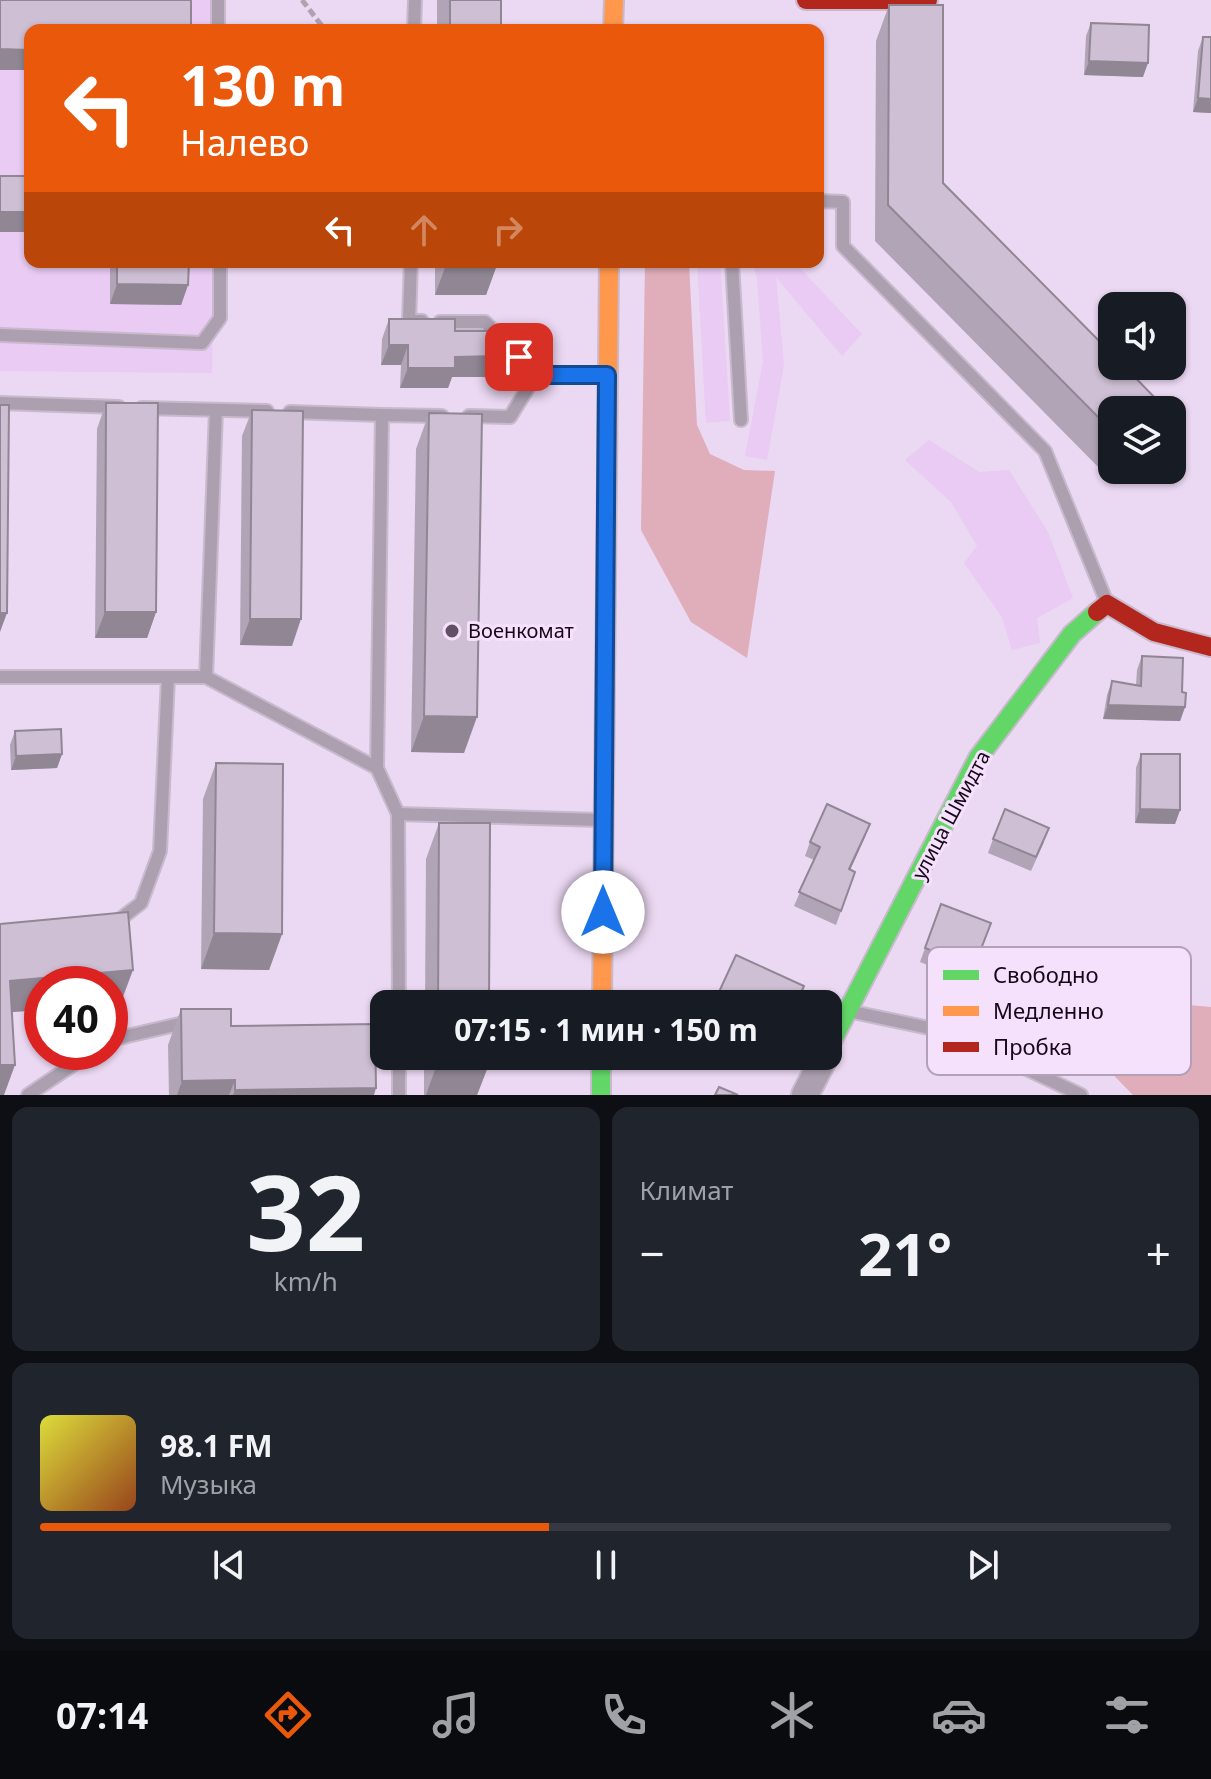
<!DOCTYPE html>
<html lang="ru">
<head>
<meta charset="utf-8">
<style>
	:root { --surface:#171b24; --page:#20242c; --text:#f1f3f6; --muted:#9ea1a6; --line:#363941; --accent:#ea580c }
	body { margin:0; font-family:"Noto Sans",sans-serif; background:var(--page); color:var(--text); height:100vh; display:flex; flex-direction:column; font-size:30px; white-space:nowrap }
	* { box-sizing:border-box; margin:0 }
	p { font-size:26px; color:var(--muted) }
	.icon { flex:none; width:44px; height:44px; fill:none; stroke:currentColor; stroke-width:2; stroke-linecap:round; stroke-linejoin:round }
	.map { position:relative; height:1095px; overflow:hidden }
	.details { display:flex; flex-direction:column; gap:12px; padding:12px; background:#0d0f14; flex:1 }
	.details>* { flex:none }
	.guide { position:absolute; left:24px; top:24px; width:800px; height:244px; border-radius:16px; box-shadow:0 2px 6px #0004; background:#ea580c; color:#fff; overflow:hidden }
	.fabs { position:absolute; left:1098px; top:292px; display:grid; gap:16px }
	.fabs a { display:grid; place-items:center; width:88px; height:88px; border-radius:16px; background:var(--surface); box-shadow:0 2px 6px #0004; font-size:40px }
	.speed { position:absolute; left:24px; top:966px; display:flex; gap:16px; font-size:40px; font-weight:700; text-align:center }
	.speed>* { display:grid; place-content:center; width:104px; height:104px; border-radius:50%; background:var(--surface); box-shadow:0 2px 6px #0004; line-height:1 }
	.speed .limit { border:12px solid #d22; background:#fff; color:#111 }
	.pin { position:absolute; display:grid; place-items:center; width:68px; height:68px; color:#fff; margin:-34px; border-radius:16px; box-shadow:0 4px 12px #0006 }
	.me { position:absolute; width:88px; margin:-44px; rotate:0deg; stroke-linejoin:round; filter:drop-shadow(0 0 6px #0008) }
	.turn { display:flex; align-items:center; gap:28px; height:168px; padding:0 24px; font-size:36px }
	.turn .icon { width:104px; height:104px; stroke-width:2.5 }
	.turn b { display:block; font-size:56px; line-height:68px }
	.lanes { display:flex; align-items:center; height:76px; padding:0 24px; background:#0003; justify-content:center; gap:40px; direction:ltr }
	.lanes .off { opacity:.35 }
	.big { font-size:60px; font-weight:700; line-height:1.1 }
	.details .tile { flex:1; display:flex; flex-direction:column; justify-content:center; gap:12px; min-width:0; padding:0 28px; border-radius:16px; background:var(--page) }
	.details .dial { align-items:center; gap:0 }
	.dial b { font-size:104px; line-height:1 }
	.song { display:flex; align-items:center; gap:24px }
	.cover { width:96px; height:96px; border-radius:12px; background:linear-gradient(135deg,hsl(60 70% 55%),hsl(20 70% 35%)) }
	.played { height:8px; border-radius:4px; background:linear-gradient(90deg,var(--accent) 45%,var(--line) 45%) }
	.keys { display:flex; justify-content:space-around; direction:ltr }
	.heat { display:flex; justify-content:space-between; align-items:center; font-size:44px; direction:ltr }
	.details .tiles { flex:1; display:grid; gap:12px; grid-template-columns:1fr 1fr }
	.tile:last-child { grid-column:span 2 }
	.trip { position:absolute; left:370px; top:990px; width:472px; height:80px; border-radius:16px; background:var(--surface); box-shadow:0 2px 6px #0004; font-weight:700; line-height:80px; text-align:center }
	.dock { display:flex; height:128px; justify-content:space-around; align-items:center; background:#090b0e; color:var(--muted) }
	.dock .icon { width:56px; height:56px }
	.dock .active { color:var(--accent) }
	.dock b { font-size:36px; color:var(--text) }
	.map>svg:first-child { display:block }
</style>
</head>
<body>
<div class="map">
<svg width="1211" height="1095" viewBox="0 0 1211 1095">
	<rect width="100%" height="100%" fill="#ebd8f2"/>
	<g fill="#e9cbf3">
		<polygon points="0,0 220,0 219,30 30,30 30,262 214,262 212,373 0,371"/>
		<polygon points="697,262 720,262 730,421 706,423"/>
		<polygon points="752,262 794,262 862,334 842,356 776,277 784,365 767,460 745,456 763,362 757,278"/>
		<polygon points="929,440 979,472 1009,470 1048,532 1073,598 1037,618 1040,643 1012,650 1002,617 964,563 977,546 951,502 905,460"/>
	</g>
	<g fill="#dfaeba">
		<polygon points="645,262 689,262 697,425 710,454 744,470 775,471 747,658 691,622 641,530"/>
		<polygon points="1111,998 1211,1007 1211,1095 1133,1095 1083,1044"/>
	</g>
	<g fill="none" stroke-linecap="round" stroke-linejoin="round">
		<g stroke="#c8b9cd" stroke-width="16">
			<g id="lane">
				<polyline points="218,0 218,30"/>
				<polyline points="414,30 415,0"/>
				<polyline points="818,201 843,202 843,246 1045,451 1107,603"/>
				<polyline points="411,262 409,321 422,321"/>
				<polyline points="732,262 741,420"/>
				<polyline points="440,322 485,322 536,375 604,375"/>
				<polyline points="0,335 202,343 220,318 220,262"/>
				<polyline points="0,403 119,407"/>
				<polyline points="142,408 267,411"/>
				<polyline points="290,412 382,415"/>
				<polyline points="469,416 510,417 536,375"/>
				<polyline points="0,677 206,677 377,768 398,814 399,1004"/>
				<polyline points="206,677 216,410"/>
				<polyline points="377,768 382,415 442,416"/>
				<polyline points="398,814 600,820"/>
				<polyline points="114,921 119,920 141,903 160,851 168,677"/>
				<polyline points="853,1012 929,1028 979,1046 1081,1095"/>
				<polyline points="110,1040 188,1022"/>
				<polyline points="359,1042 384,1043"/>
				<polyline points="28,1095 92,1052"/>
				<polyline points="399,1095 399,1056"/>
			</g>
		</g>
		<g stroke="#c8b9cd" stroke-width="30">
			<polyline id="street" points="805,1095 825,1056"/>
		</g>
		<g stroke="#c8b9cd" stroke-width="22">
			<g id="fast">
				<polyline points="828,1049 978,758 1072,634 1097,612"/>
				<polyline points="601,1056 601,1095"/>
			</g>
		</g>
		<g stroke="#c8b9cd" stroke-width="22">
			<g id="slow">
				<polyline points="613,30 614,0"/>
				<polyline points="602,1004 609,262"/>
			</g>
		</g>
		<g stroke="#c8b9cd" stroke-width="22">
			<g id="jam">
				<polyline points="806,0 928,0"/>
				<polyline points="1097,612 1107,604 1154,632 1211,647"/>
			</g>
		</g>
		<polyline stroke="#aea2b1" stroke-width="5" stroke-dasharray="8 4" stroke-linecap="butt" points="302,0 325,30"/>
		<use href="#lane" stroke="#aca0b0" stroke-width="12"/>
		<use href="#street" stroke="#aca0b0" stroke-width="26"/>
		<use href="#fast" stroke="#63d668" stroke-width="18"/>
		<use href="#slow" stroke="#ff974d" stroke-width="18"/>
		<use href="#jam" stroke="#b3261e" stroke-width="18"/>
	</g>
	<g fill="#b1a4b6">
		<rect x="437" y="0" width="64" height="30"/>
		<polygon points="889,5 943,183 1112,410 1112,470 1117,470 1109,478 875,241 876,41"/>
		<polygon points="1091,23 1143,77 1084,75 1086,36"/>
		<polygon points="1203,37 1211,113 1193,112 1198,51"/>
		<polygon points="110,262 189,262 188,285 181,305 110,304"/>
		<polygon points="435,262 498,262 486,295 435,295"/>
		<polygon points="389,319 455,331 499,356 491,377 452,377 448,388 400,388 401,365 381,365 382,339"/>
		<polygon points="106,403 156,612 147,638 95,638 97,429"/>
		<polygon points="252,410 292,646 240,645 242,436"/>
		<polygon points="429,413 464,753 411,752 416,449"/>
		<polygon points="1142,656 1182,692 1185,707 1180,721 1103,719 1107,695 1112,681 1136,685 1137,670"/>
		<polygon points="15,731 62,754 57,768 11,770 10,745"/>
		<polygon points="1141,754 1180,810 1175,824 1135,823 1136,768"/>
		<polygon points="216,763 282,934 269,970 201,969 203,799"/>
		<polygon points="439,823 489,1004 425,1004 426,859"/>
		<polygon points="865,837 850,870 855,872 836,925 794,906 814,860 805,856 810,842"/>
		<polygon points="993,839 1044,842 1031,871 988,853"/>
		<polygon points="941,904 991,923 969,981 920,962"/>
		<polygon points="718,994 797,1004 714,1004"/>
		<polygon points="181,1009 231,1026 374,1095 169,1095 168,1045"/>
		<polygon points="424,1056 489,1056 489,1064 477,1095 424,1095"/>
	</g>
	<g fill="#908694">
		<polygon points="0,49 30,50 30,70 0,70"/>
		<polygon points="1089,61 1148,63 1143,77 1084,75"/>
		<polygon points="1198,98 1211,99 1211,113 1193,112"/>
		<rect x="0" y="212" width="30" height="20"/>
		<polygon points="447,262 498,262 486,295 435,295"/>
		<polygon points="117,284 188,285 181,305 110,304"/>
		<polygon points="389,345 408,345 401,365 381,365"/>
		<polygon points="499,356 491,377 452,377 448,388 400,388 408,368 455,357"/>
		<polygon points="1112,470 1117,470 1109,478"/>
		<polygon points="105,612 156,612 147,638 95,638"/>
		<polygon points="0,613 7,613 0,632"/>
		<polygon points="250,619 301,619 292,646 240,645"/>
		<polygon points="1108,705 1185,707 1180,721 1103,719"/>
		<polygon points="424,716 477,717 464,753 411,752"/>
		<polygon points="62,754 57,768 11,770 16,756"/>
		<polygon points="1140,809 1180,810 1175,824 1135,823"/>
		<polygon points="870,824 865,837 844,883 849,869"/>
		<polygon points="214,933 282,934 269,970 201,969"/>
		<polygon points="133,970 121,1002 110,1003 110,984 42,984 42,1010 0,1013 10,981"/>
		<polygon points="437,1064 489,1064 477,1095 426,1095"/>
		<polygon points="0,1065 15,1065 4,1095 0,1095"/>
		<polygon points="235,1080 229,1095 177,1095 182,1081"/>
		<polygon points="376,1088 374,1095 233,1095 235,1090"/>
	</g>
	<g fill="#cebfd4" stroke="#908694" stroke-width="2">
		<polygon points="0,0 191,0 191,30 30,30 30,50 0,49"/>
		<rect x="450" y="0" width="51" height="30"/>
		<polygon points="889,5 943,5 943,183 1112,354 1112,366 1124,366 1161,404 1155,410 1112,410 1112,431 888,205"/>
		<polygon points="1091,23 1149,25 1148,63 1089,61"/>
		<polygon points="1203,37 1211,37 1211,99 1198,98"/>
		<rect x="0" y="176" width="30" height="36"/>
		<polygon points="117,262 189,262 188,285 117,284"/>
		<polygon points="389,319 455,319 455,331 499,331 499,356 455,357 455,368 408,368 408,345 389,345"/>
		<polygon points="106,403 158,403 156,612 105,612"/>
		<polygon points="0,405 9,405 7,613 0,613"/>
		<polygon points="252,410 303,411 301,619 250,619"/>
		<polygon points="429,413 482,414 477,717 424,716"/>
		<polygon points="1142,656 1183,658 1182,692 1186,693 1185,707 1108,705 1112,681 1141,686"/>
		<polygon points="61,729 62,754 16,756 15,731"/>
		<polygon points="1141,754 1180,754 1180,810 1140,809"/>
		<polygon points="216,763 283,764 282,934 214,933"/>
		<polygon points="827,804 870,824 849,869 855,872 841,911 799,892 820,847 810,842"/>
		<polygon points="1005,809 1049,828 1036,857 993,839"/>
		<polygon points="439,823 490,823 489,1004 438,1004"/>
		<polygon points="941,904 991,923 974,967 925,948"/>
		<polygon points="128,912 133,970 10,981 15,1065 0,1065 0,924"/>
		<polygon points="736,955 804,986 796,1004 740,1004 718,994"/>
		<polygon points="181,1009 231,1009 231,1026 375,1024 376,1088 235,1090 235,1080 182,1081"/>
		<rect x="437" y="1056" width="52" height="8"/>
		<polygon points="719,1087 738,1095 715,1095"/>
	</g>
	<g fill="none" stroke-linecap="round" stroke-linejoin="round">
		<g stroke="#114b97" stroke-width="20">
			<polyline id="route" points="519,357 536,375 607,375 603,912"/>
		</g>
		<use href="#route" stroke="#1a73e8" stroke-width="14"/>
	</g>
	<circle fill="#605165" stroke="#f6e1fd" stroke-width="3" cx="452" cy="631" r="8"/>
	<g text-anchor="middle" stroke-width="6" stroke-linejoin="round" paint-order="stroke">
		<g font-size="20" fill="#150919" stroke="#f6e1fd" text-anchor="start">
			<text x="468" y="638">Военкомат</text>
		</g>
		<g font-size="20" fill="#150919" stroke="#f6e1fd">
			<text transform="translate(951 815) rotate(-62)" y="7">улица Шмидта</text>
		</g>
	</g>
	<rect x="927" y="947" width="264" height="128" rx="12" fill="#f6e1fd" stroke="#b2a0b9" stroke-width="2"/>
	<rect x="943" y="970" width="36" height="10" fill="#63d668"/>
	<rect x="943" y="1006" width="36" height="10" fill="#ff974d"/>
	<rect x="943" y="1042" width="36" height="10" fill="#b3261e"/>
	<g font-size="22" fill="#150919">
		<text x="993" y="983">Свободно</text>
		<text x="993" y="1019">Медленно</text>
		<text x="993" y="1055">Пробка</text>
	</g>
</svg>
<div class="fabs">
<a><svg class="icon" aria-label="sound" viewBox="0 0 24 24"><path d="M4 9h4l5-4v14l-5-4H4zM17 9q2 3 0 6"/></svg></a>
<a><svg class="icon" aria-label="layers" viewBox="0 0 24 24"><path d="M12 4l9 5-9 5-9-5zM3 14l9 5 9-5"/></svg></a>
</div>
<div class="speed"><div class="limit">40</div></div>
<div class="pin" style="left:519px;top:357px;background:#d93025"><svg class="icon" aria-label="arrive" viewBox="0 0 24 24"><path d="M6 21V4h12l-3 4 3 4H6"/></svg></div>
<svg class="me" style="left:603px;top:912px" viewBox="-20 -20 40 40"><circle r="19" fill="#fff"/><path d="M0-13L10 11 0 6-10 11z" fill="#1a73e8"/></svg>
<div class="trip">07:15 · 1 мин · 150 m</div>
<div class="guide">
<div class="turn"><svg class="icon" aria-label="left" viewBox="0 0 24 24"><path d="M17 20v-9H6M10 6l-5 5 5 5"/></svg><div><b>130 m</b>Налево</div></div>
<div class="lanes"><svg class="icon" aria-label="left" viewBox="0 0 24 24"><path d="M17 20v-9H6M10 6l-5 5 5 5"/></svg><svg class="icon off" aria-label="ahead" viewBox="0 0 24 24"><path d="M12 20V5M6 11l6-6 6 6"/></svg><svg class="icon off" aria-label="right" viewBox="0 0 24 24"><path d="M7 20v-9h11M14 6l5 5-5 5"/></svg></div>
</div>
</div>
<section class="details">
<div class="tiles">
<div class="tile dial"><b>32</b><p>km/h</p></div>
<div class="tile"><p>Климат</p>
<div class="heat"><a>−</a><b class="big">21°</b><a>+</a></div>
</div>
<div class="tile">
<div class="song"><i class="cover"></i><div><b>98.1 FM</b><p>Музыка</p></div></div>
<div class="played"></div>
<div class="keys"><svg class="icon" aria-label="previous" viewBox="0 0 24 24"><path d="M18 5L8 12l10 7zM5 5v14"/></svg><svg class="icon" aria-label="pause" viewBox="0 0 24 24"><path d="M8 5v14M16 5v14"/></svg><svg class="icon" aria-label="next" viewBox="0 0 24 24"><path d="M6 5l10 7-10 7zM19 5v14"/></svg></div>
</div>
</div>
</section>
<nav class="dock">
<b>07:14</b>
<svg class="icon active" aria-label="directions" viewBox="0 0 24 24"><path d="M12 3l9 9-9 9-9-9zM9 14v-3h6M13 9l2 2-2 2"/></svg>
<svg class="icon" aria-label="music" viewBox="0 0 24 24"><path d="M9 18V5l10-2v13"/><circle cx="6" cy="18" r="3"/><circle cx="16" cy="16" r="3"/></svg>
<svg class="icon" aria-label="phone" viewBox="0 0 24 24"><path d="M5 4h4l2 5-3 2q2 4 5 5l2-3 5 2v4C11 20 4 13 5 4z"/></svg>
<svg class="icon" aria-label="climate" viewBox="0 0 24 24"><path d="M12 3v18M4 7l16 10M4 17L20 7"/></svg>
<svg class="icon" aria-label="car" viewBox="0 0 24 24"><path d="M5 17H2v-5l4-1 3-4h7l3 4 3 1v5h-3M9 17h6M6 11h13"/><circle cx="7" cy="17" r="2"/><circle cx="17" cy="17" r="2"/></svg>
<svg class="icon" aria-label="filters" viewBox="0 0 24 24"><path d="M4 7h16M4 17h16"/><circle cx="9" cy="7" r="2"/><circle cx="15" cy="17" r="2"/></svg>
</nav>
</body>
</html>
